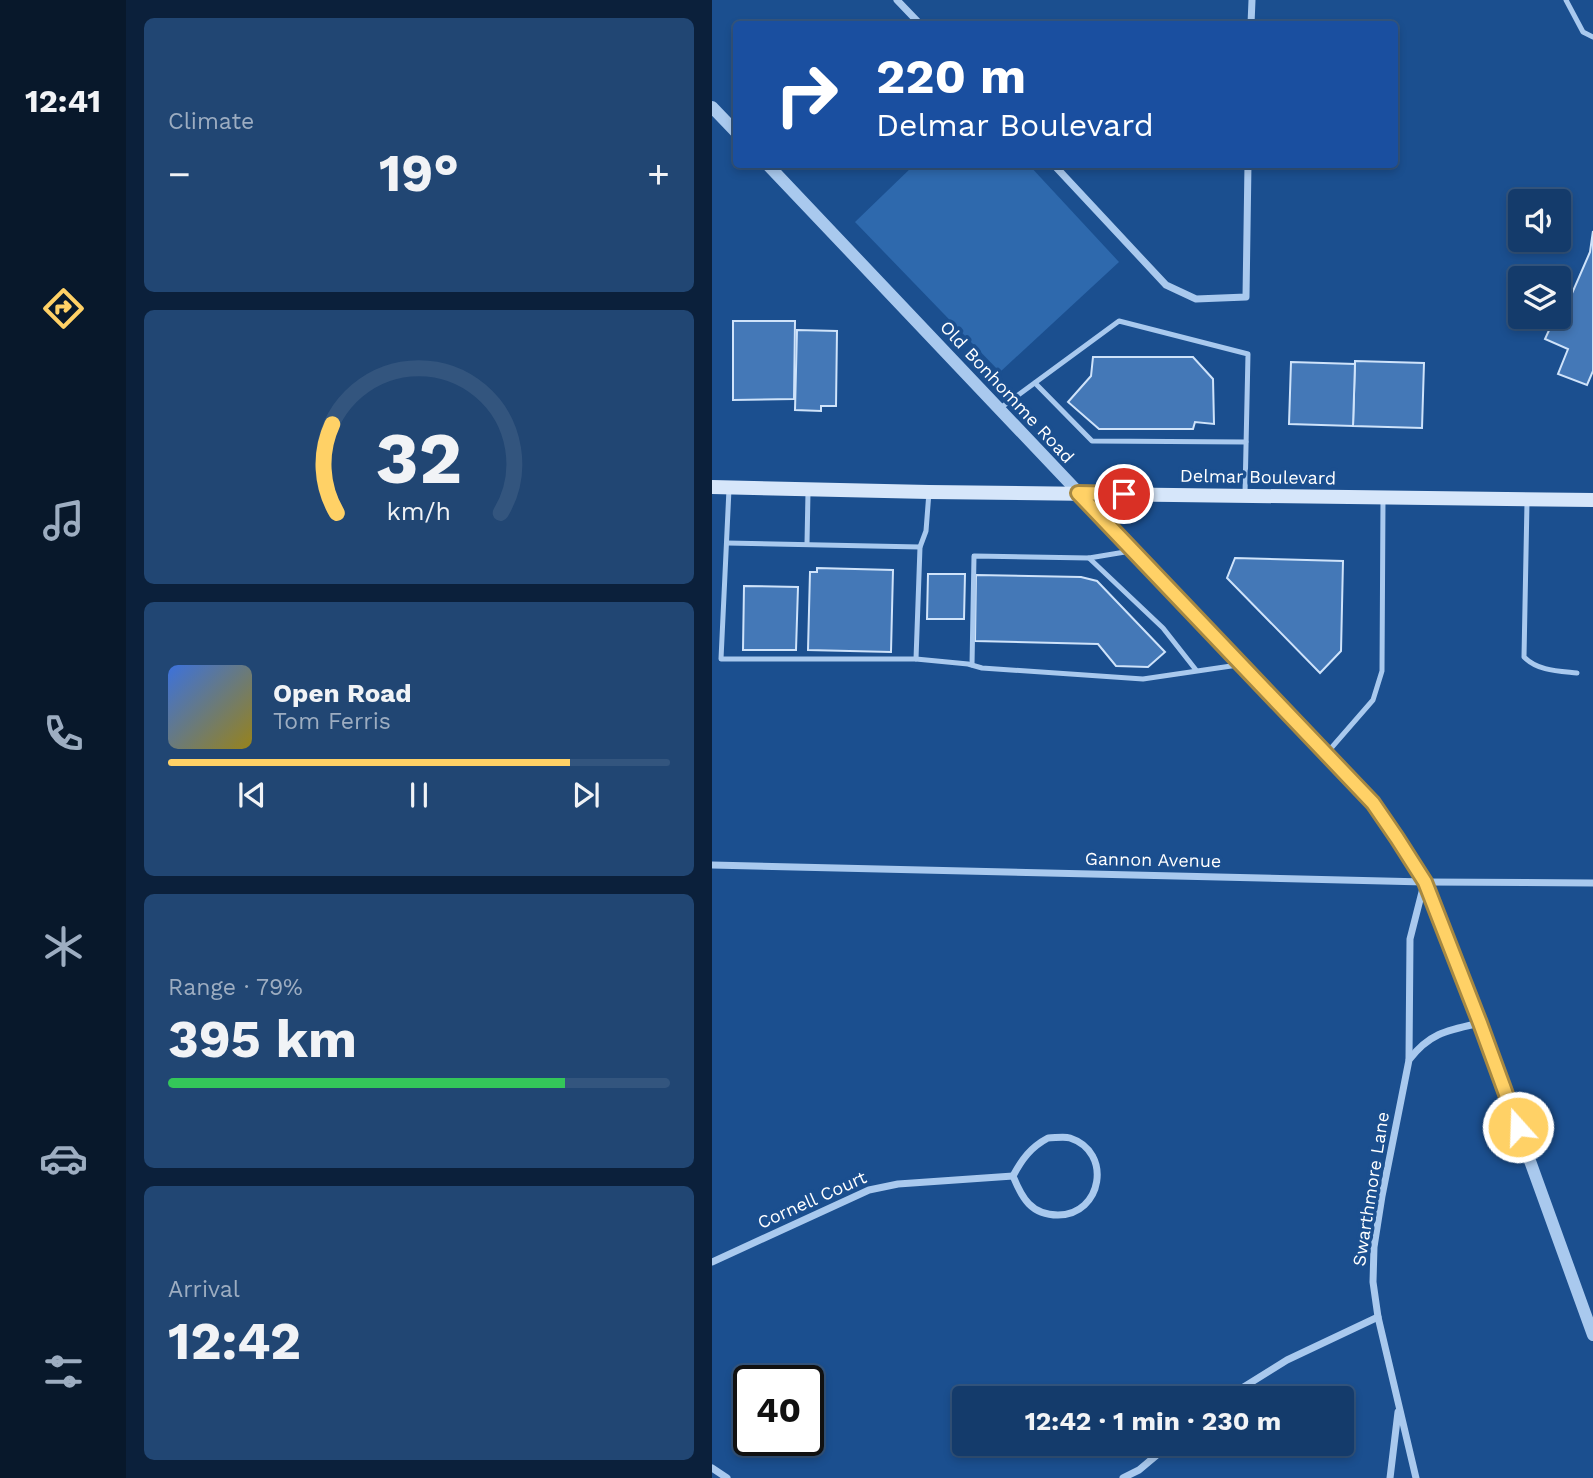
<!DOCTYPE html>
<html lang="en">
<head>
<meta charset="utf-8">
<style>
	:root { --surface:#143b6b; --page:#214673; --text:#f1f3f6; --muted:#9dadc1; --line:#33557e; --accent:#ffd166 }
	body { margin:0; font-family:"Work Sans",sans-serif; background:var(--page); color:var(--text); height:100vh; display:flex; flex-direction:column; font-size:26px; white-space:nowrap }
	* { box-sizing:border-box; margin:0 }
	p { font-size:23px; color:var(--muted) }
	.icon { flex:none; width:38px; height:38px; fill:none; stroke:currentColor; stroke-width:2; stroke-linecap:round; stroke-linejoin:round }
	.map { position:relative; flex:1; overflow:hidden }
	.drawer { display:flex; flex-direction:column; gap:18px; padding:18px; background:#0b203b; width:586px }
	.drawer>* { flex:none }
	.hud { position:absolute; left:21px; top:21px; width:665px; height:147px; border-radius:7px; box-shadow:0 4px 10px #0003,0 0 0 2px var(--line); background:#1a4fa0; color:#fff; overflow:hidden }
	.controls { position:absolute; left:796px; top:189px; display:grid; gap:14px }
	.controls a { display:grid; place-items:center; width:63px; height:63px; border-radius:7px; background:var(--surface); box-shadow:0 4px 10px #0003,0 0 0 2px var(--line); font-size:35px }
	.speed { position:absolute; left:21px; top:1365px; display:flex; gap:14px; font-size:35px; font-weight:700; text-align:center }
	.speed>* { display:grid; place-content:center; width:91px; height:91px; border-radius:50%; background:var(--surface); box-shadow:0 4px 10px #0003,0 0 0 2px var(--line); line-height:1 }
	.speed .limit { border:4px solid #111; border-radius:10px; background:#fff; color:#111 }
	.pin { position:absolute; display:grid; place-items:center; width:60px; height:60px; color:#fff; margin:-30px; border:4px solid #fff; border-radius:50%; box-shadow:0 2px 7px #0007 }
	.me { position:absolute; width:77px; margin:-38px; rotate:340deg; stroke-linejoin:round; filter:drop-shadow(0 0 5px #0008) }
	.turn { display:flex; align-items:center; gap:24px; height:147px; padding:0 28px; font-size:32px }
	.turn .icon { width:91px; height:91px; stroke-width:2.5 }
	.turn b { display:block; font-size:49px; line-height:60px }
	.big { font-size:52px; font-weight:700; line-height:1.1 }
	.drawer .tile { flex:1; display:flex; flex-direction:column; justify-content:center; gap:10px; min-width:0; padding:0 24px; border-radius:10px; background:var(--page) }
	.drawer .dial { align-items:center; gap:0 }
	.dial svg { height:182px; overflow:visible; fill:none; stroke:var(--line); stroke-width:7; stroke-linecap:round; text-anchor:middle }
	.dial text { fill:var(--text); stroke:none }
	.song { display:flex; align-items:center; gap:21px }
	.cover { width:84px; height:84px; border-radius:10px; background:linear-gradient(135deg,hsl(220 70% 55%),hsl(50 70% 35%)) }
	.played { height:7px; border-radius:4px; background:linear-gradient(90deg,var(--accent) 80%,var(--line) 80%) }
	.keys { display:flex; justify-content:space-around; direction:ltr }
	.heat { display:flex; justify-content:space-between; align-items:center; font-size:38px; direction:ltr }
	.charge { height:10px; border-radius:5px; background:linear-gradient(90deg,#34c759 79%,var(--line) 0) }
	.trip { position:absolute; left:240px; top:1386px; width:402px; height:70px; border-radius:7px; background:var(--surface); box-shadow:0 4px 10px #0003,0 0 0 2px var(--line); font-weight:700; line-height:70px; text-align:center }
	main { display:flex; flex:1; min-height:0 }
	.dock { display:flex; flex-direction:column; width:126px; justify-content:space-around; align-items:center; background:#08182b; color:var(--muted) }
	.dock .icon { width:49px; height:49px }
	.dock .selected { color:var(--accent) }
	.dock b { font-size:32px; color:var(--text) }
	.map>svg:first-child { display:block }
</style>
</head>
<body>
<main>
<nav class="dock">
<b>12:41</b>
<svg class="icon selected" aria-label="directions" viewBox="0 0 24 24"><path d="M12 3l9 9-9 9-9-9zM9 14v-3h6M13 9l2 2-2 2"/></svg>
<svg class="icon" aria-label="music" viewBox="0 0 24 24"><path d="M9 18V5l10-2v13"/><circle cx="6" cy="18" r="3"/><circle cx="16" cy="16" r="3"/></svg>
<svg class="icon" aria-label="phone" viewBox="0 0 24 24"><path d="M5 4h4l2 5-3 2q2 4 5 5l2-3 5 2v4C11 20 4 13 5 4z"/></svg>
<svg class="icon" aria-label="climate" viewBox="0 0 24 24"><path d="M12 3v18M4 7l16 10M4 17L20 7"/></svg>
<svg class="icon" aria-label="car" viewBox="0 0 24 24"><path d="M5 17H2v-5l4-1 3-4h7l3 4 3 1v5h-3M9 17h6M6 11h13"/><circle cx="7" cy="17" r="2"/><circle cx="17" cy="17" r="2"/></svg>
<svg class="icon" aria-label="filters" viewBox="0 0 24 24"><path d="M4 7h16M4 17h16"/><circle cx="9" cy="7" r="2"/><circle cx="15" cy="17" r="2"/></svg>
</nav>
<section class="drawer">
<div class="tile"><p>Climate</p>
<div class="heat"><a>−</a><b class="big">19°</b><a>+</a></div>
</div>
<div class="tile dial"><svg viewBox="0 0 100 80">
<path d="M14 69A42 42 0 1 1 86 69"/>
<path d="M14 69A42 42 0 0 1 12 30" stroke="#ffd166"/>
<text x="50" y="56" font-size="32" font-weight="700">32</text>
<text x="50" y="72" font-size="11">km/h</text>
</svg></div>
<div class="tile">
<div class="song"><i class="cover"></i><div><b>Open Road</b><p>Tom Ferris</p></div></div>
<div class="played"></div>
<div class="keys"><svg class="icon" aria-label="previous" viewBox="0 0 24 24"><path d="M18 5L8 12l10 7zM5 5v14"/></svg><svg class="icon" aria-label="pause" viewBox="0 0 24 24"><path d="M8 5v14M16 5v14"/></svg><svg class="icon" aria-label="next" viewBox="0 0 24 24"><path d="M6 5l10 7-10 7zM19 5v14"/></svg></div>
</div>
<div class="tile"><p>Range · 79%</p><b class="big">395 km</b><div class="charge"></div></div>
<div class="tile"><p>Arrival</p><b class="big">12:42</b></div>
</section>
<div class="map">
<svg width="881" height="1478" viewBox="0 0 881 1478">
	<rect width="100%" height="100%" fill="#1b4f8f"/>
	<polygon fill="#2e69ad" points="202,165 317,165 407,262 288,372 143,222"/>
	<g fill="#4478b7" stroke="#cfe3fa" stroke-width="2">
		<polygon points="881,231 881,371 875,385 846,374 856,349 833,339 843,317 847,317 847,307 852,296 858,298 878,252"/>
		<polygon points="21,321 83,321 82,399 21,400"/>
		<polygon points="85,330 125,331 124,406 109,406 109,411 83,410"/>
		<polygon points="381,357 481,357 501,379 502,424 483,422 481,429 387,429 356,402 379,376"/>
		<polygon points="643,361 712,363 710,428 641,426"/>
		<polygon points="579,362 643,364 641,426 577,424"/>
		<polygon points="523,558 631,561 629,651 608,673 515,578"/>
		<polygon points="105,568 181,570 179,652 96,650 98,572 105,572"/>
		<polygon points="216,574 253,574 252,619 215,619"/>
		<polygon points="264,575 369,577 385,581 453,652 436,667 404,666 386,644 263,641"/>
		<polygon points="32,586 86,587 84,650 31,650"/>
	</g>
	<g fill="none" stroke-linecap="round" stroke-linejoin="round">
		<g stroke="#a9c9ee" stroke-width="5">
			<polyline points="854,0 871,32 881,37"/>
			<polyline points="323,383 380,441 534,442"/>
			<polyline points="287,409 407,321 536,354 533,493"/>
			<polyline points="17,489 9,659 204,659 208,547 214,531 217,492"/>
			<path d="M815,502L812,657C826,671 846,671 865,673"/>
			<polyline points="15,543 208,547"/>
			<polyline points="95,544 96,492"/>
			<polyline points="377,558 419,551"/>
			<polyline points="204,659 256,664 270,668 431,679 526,665"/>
			<polyline points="260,665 262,556 377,558 451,628 484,670"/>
			<polyline points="614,754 661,700 670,671 671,500"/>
		</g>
		<g stroke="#a9c9ee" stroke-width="7">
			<polyline points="185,0 208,24"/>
			<polyline points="539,24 540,0"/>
			<polyline points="341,164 454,285 484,299 534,297 536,164"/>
			<polyline points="0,865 713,882 881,883"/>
			<polyline points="697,1059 698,939 712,884"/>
			<path d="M336,1138C343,1138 352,1136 358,1138C401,1152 390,1215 346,1215C319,1215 310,1198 301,1176C310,1159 319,1147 336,1138Z"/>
			<polyline points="0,1262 157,1190 186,1184 301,1176"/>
			<polyline points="514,1398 575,1360 666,1317"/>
			<polyline points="0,1468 15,1478"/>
			<polyline points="411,1478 427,1470 458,1444"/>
			<polyline points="678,1478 686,1412"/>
			<path d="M704,1478L666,1317L661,1282L662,1247L670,1196L697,1060C717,1033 736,1030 768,1023"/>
		</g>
		<g stroke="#a9c9ee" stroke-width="12">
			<polyline points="0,107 24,132"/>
			<polyline points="55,164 661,803 713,882 768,1023 881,1335"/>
		</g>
		<polyline stroke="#d6e6fa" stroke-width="14" points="0,487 217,492 881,500"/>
	</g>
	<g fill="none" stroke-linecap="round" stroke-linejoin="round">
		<g stroke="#a68842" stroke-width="18">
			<polyline id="route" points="412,494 366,493 661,803 685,838 713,882 768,1023 806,1127"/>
		</g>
		<use href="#route" stroke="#ffd166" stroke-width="12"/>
	</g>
	<g text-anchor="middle" stroke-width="7" stroke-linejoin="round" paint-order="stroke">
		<g font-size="18" fill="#fff" stroke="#1b4f8f">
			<text transform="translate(295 392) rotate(47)" y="6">Old Bonhomme Road</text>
			<text transform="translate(546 477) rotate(1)" y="6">Delmar Boulevard</text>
			<text transform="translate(441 860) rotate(1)" y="6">Gannon Avenue</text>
			<text transform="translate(659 1189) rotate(-81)" y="6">Swarthmore Lane</text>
			<text transform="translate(100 1200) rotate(-24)" y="6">Cornell Court</text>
		</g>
	</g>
</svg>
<div class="controls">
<a><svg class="icon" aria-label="sound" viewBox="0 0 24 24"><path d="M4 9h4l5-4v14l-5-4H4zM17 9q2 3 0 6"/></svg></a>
<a><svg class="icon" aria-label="layers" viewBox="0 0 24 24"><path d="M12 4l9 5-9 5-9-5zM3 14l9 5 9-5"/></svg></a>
</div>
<div class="speed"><div class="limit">40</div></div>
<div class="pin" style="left:412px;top:494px;background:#d93025"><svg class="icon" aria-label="arrive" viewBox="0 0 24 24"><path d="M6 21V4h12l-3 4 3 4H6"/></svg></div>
<svg class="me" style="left:806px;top:1127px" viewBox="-20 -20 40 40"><circle r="17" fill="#ffd166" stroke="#fff" stroke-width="3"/><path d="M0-11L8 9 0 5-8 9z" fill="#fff"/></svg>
<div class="trip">12:42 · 1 min · 230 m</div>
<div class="hud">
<div class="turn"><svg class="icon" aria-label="right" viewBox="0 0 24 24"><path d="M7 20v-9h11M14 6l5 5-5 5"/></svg><div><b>220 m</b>Delmar Boulevard</div></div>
</div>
</div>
</main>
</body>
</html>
